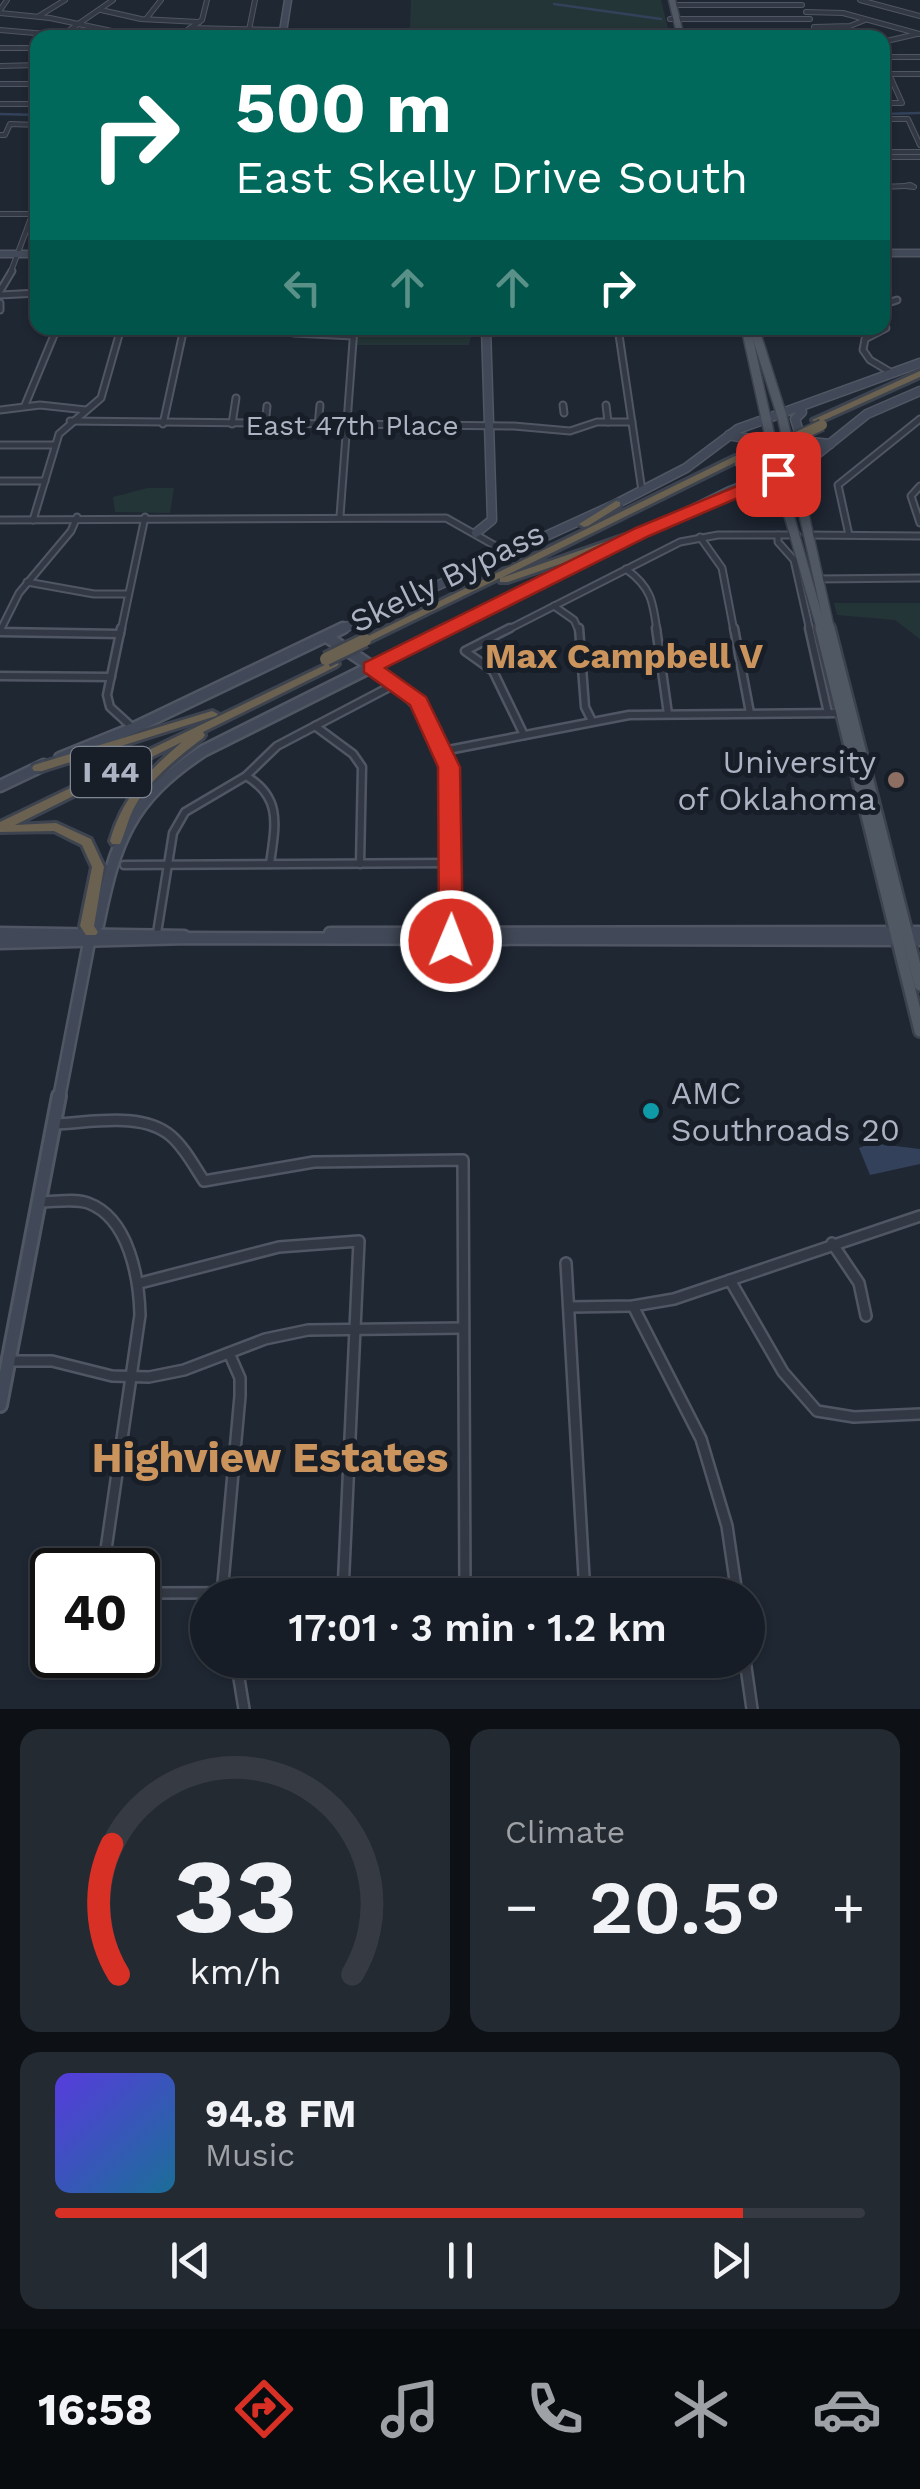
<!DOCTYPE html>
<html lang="en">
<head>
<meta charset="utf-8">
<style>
	:root { --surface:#171d26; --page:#242a32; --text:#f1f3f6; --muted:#9ea2a7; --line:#363b43; --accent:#d93025 }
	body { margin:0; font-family:"Work Sans",sans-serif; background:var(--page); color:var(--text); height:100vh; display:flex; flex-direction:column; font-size:38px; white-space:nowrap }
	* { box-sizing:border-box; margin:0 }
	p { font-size:32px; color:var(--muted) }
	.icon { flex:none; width:55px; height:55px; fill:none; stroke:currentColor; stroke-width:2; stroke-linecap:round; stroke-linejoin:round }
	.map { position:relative; height:1709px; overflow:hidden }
	.side { display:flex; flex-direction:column; gap:20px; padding:20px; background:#0d1015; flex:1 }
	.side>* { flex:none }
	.banner { position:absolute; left:30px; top:30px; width:860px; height:305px; border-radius:20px; box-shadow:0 2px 8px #0004,0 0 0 2px var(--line); background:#00695c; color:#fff; overflow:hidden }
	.speed { position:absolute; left:30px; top:1548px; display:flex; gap:20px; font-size:50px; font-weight:700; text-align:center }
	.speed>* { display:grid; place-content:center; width:130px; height:130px; border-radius:50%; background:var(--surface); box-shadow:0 2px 8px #0004,0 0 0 2px var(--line); line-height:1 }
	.speed .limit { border:5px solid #111; border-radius:15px; background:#fff; color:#111 }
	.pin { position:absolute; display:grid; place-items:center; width:85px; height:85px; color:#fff; margin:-42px; border-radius:20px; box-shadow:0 5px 15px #0006 }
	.me { position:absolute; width:110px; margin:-55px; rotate:1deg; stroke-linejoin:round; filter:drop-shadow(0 0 8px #0008) }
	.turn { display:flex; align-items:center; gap:35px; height:210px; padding:0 40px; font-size:45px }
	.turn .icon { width:130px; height:130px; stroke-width:2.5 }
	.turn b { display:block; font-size:70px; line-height:85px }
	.lanes { display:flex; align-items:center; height:95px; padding:0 40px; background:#0003; justify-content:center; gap:50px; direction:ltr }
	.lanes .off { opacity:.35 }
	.big { font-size:75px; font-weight:600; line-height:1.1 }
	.side .tile { flex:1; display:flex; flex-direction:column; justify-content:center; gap:15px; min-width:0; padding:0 35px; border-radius:20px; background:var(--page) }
	.side .dial { align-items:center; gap:0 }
	.dial svg { height:260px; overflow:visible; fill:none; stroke:var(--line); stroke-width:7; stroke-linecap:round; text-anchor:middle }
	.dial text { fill:var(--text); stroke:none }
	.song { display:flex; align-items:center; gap:30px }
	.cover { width:120px; height:120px; border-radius:15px; background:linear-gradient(135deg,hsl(250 70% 55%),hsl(200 70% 35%)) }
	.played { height:10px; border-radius:5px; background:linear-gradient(90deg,var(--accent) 85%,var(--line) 85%) }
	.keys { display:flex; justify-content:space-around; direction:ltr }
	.heat { display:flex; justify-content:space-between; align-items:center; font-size:55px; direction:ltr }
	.side .tiles { flex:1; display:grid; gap:20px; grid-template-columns:1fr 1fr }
	.tile:last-child { grid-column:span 2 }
	.trip { position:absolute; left:190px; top:1578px; width:575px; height:100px; border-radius:50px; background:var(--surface); box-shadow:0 2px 8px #0004,0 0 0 2px var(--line); font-weight:600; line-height:100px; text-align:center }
	.tabs { display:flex; height:160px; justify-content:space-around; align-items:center; background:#090c0f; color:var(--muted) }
	.tabs .icon { width:70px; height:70px }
	.tabs .active { color:var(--accent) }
	.tabs b { font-size:45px; color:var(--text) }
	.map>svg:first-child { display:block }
</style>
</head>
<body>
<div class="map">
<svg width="920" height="1709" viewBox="0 0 920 1709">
	<rect width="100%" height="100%" fill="#1f2733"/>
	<g fill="#243537">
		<polygon points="411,0 661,0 670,37 402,38 410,27"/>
		<polygon points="357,328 473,328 469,345 355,345"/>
		<polygon points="148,488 174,488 170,513 115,512 113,497"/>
		<polygon points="834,603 920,603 920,639 895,620 837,615"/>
	</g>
	<polygon fill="#33415a" points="871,1143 920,1149 920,1164 870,1175 859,1148"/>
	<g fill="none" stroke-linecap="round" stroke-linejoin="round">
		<g stroke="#33415a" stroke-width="2.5">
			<polyline points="554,4 661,19"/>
			<polyline points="0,114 38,115"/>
			<polyline points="882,114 920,113"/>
		</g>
		<g stroke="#505663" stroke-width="6">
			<g id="street-far3">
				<polyline points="860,0 920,16"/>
				<polyline points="673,5 802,5"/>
				<polyline points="0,10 7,0"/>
				<polyline points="101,10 141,19 199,22"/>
				<polyline points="806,12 843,13 920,34"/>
				<polyline points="0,13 50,18 145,38"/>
				<polyline points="39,16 65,0"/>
				<polyline points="146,19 161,0"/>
				<polyline points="670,19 810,19"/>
				<polyline points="814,27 850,26 865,20"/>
				<polyline points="190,28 283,30"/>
				<polyline points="0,30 58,35"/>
				<polyline points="249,30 255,0"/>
				<polyline points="680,34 817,34"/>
				<polyline points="58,38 113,0"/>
				<polyline points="176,38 202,20 207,0"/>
				<polyline points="882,42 917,34"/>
				<polyline points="0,48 38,48"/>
				<polyline points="882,57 920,57"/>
				<polyline points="0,66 38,65"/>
				<polyline points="882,74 920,74"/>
				<polyline points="0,84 38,84"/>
				<polyline points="882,103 902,103 889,74"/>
				<polyline points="0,104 38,104"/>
				<polyline points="882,119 908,119 920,145"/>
				<polyline points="0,135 5,135 10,124 38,125"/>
				<polyline points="882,152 920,152"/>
				<polyline points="882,157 920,157"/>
				<polygon points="910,185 914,187 905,186"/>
				<polyline points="882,187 905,186"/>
				<polyline points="0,214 33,214"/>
				<polyline points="10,274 38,199"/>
			</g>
		</g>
		<g stroke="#505663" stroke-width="9">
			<g id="street-far2">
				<polyline points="0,291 12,271"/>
				<polyline points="0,295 38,293"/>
				<polyline points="0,303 0,310"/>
				<polyline points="882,305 897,300"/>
				<polyline points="882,326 886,328 865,339 863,350 870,360 892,373"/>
				<polyline points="294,328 294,333 353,336"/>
				<polyline points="618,328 642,491"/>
				<polyline points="25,405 57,328"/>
				<polyline points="563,405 564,413"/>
				<polyline points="606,405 608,422"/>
				<polyline points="0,410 40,405 86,410"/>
				<polyline points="70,421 514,426 570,431 597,422 632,422"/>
				<polyline points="163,424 184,328"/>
				<polyline points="232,424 236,398"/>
				<polyline points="265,426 267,406"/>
				<polyline points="318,426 320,405"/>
				<polyline points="0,445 55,445"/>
				<polyline points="0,481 45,481"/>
				<polyline points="920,486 911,496 920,523"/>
				<polyline points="340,516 354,328"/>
				<polyline points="0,520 446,518 508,553"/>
				<polyline points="33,520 59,434 101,398 121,328"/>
				<polyline points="778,535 778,542 794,560 810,631"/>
				<polyline points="807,535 920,536"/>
				<polyline points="849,535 838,485 920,419"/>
				<polyline points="700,537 722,568 734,631"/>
				<path d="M626,569C651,587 653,601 657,631"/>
				<polyline points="816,579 920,578"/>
				<polyline points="27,582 94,594 128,594"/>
				<polyline points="554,606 574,620 579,631"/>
				<polyline points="0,631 19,593 71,531 77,517"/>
				<polyline points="121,631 145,517"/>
				<polyline points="505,631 680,542 718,535 797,535"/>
			</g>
		</g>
		<g stroke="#505663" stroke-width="11">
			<g id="street-far1">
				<polyline points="121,628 107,695 110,707 133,728"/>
				<polyline points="510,628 465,651 493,671 524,735"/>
				<polyline points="579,628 585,707 592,721"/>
				<polyline points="656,628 668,714"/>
				<polyline points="734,628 750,713"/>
				<polyline points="809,628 828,713"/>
				<polyline points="0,632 120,634"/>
				<polyline points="0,676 111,677"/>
				<polyline points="315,726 353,754 362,767 360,864"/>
				<polyline points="443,751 629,715 840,713"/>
				<path d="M246,776C283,798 275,826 270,864"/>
				<polyline points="124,865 451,863"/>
				<polyline points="157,933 173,833 185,812 246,776 277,746 395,684"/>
			</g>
		</g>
		<g stroke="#505663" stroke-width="14">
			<g id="street">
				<path d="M55,1124C90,1123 142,1111 171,1136C185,1148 194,1166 204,1181L314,1162L463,1160L465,1592L138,1593"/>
				<path d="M40,1202C55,1202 74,1198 88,1203C129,1218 139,1278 140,1315L103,1570"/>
				<polyline points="832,1243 859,1283 866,1316"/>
				<polyline points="566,1263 585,1594 737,1594"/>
				<polyline points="730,1280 783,1372 817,1411 854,1417 920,1414"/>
				<polyline points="140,1283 279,1247 359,1241 343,1592"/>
				<polyline points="633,1306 701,1439 727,1526 737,1594"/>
				<polyline points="570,1307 633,1306 674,1299 920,1216"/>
				<polyline points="9,1361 52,1361 112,1376 149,1377 184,1370 265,1339 308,1330 463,1328"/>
				<polyline points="222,1594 240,1396 240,1378 229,1353"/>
				<polyline points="236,1660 244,1709"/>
				<polyline points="745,1660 752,1709"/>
			</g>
		</g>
		<g stroke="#505663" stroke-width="9">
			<g id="secondary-far3">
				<polyline points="282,38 288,0"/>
				<polyline points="882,253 920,253"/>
				<polyline points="0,254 38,254"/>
			</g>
		</g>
		<g stroke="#505663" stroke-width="11">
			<g id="secondary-far2">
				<polyline points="802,412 795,419 802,441 830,444"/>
				<polyline points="729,435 755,440 763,470 759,481"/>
				<polyline points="476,533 492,520 486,328"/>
				<polyline points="338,631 616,504 686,468 738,429 920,363"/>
				<polyline points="444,631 730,491 806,463 867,414 920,391"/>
			</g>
		</g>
		<g stroke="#505663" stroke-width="15">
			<g id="secondary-far1">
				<path d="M327,637C358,658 393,678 419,706C468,761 451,866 451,936"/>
				<polyline points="60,758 134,728 343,628"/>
				<polyline points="0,786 44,765"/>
				<polyline points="0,933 184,936"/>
				<polyline points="330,933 920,932"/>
				<polyline points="0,943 189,938 920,940"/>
				<path d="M59,1098L91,932L98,925C115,841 129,800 203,751L449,628"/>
			</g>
		</g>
		<g stroke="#505663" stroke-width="18">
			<polyline id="secondary" points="0,1405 59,1096"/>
		</g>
		<g stroke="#3c424e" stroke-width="9">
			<polyline id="primary-far2" points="672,0 681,38"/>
		</g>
		<g stroke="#3c424e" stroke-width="12">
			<g id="primary-far1">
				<polyline points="746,328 782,491 822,631"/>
				<polyline points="754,328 782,416 830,631"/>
			</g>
		</g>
		<g stroke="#3c424e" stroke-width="16">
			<g id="primary">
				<polyline points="821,628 920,1031"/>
				<polyline points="829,628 920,985"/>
			</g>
		</g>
		<g stroke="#3d434f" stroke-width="6">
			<g id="highway">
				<polygon points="920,371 920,377 820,422 817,423 812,420"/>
				<polygon points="735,456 740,459 738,461 501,578 639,530 647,530 647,534 508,582 500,582 500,578 369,642 361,642 360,640"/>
				<polygon points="616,501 620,502 620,506 588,526 584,527 579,524"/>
				<path d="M333,661L339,664L337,666L203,732L205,735L203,738C178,757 151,778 135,806C128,818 126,831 120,844H112L110,841C122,798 149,770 182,742L15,825L56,823L91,839L104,867L94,926L98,932L96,935H86L80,926L92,867L82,845L54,831L0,832V822Z"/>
				<polygon points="212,711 218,714 216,716 42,771 34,771 32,768 34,765"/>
			</g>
		</g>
		<use href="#street-far3" stroke="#333944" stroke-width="4"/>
		<use href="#street-far2" stroke="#333944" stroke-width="5"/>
		<use href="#street-far1" stroke="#333944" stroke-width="6"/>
		<use href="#street" stroke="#333944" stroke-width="9"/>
		<use href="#secondary-far3" stroke="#414857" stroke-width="6"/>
		<use href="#secondary-far2" stroke="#414857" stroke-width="8"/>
		<use href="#secondary-far1" stroke="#414857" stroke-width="10"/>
		<use href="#secondary" stroke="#414857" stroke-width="12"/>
		<use href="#primary-far2" stroke="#505864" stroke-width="6"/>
		<use href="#primary-far1" stroke="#505864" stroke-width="9"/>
		<use href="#primary" stroke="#505864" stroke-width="11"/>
		<use href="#highway" fill="#6a6150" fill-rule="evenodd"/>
		<g stroke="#3d434f" stroke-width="14" stroke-linecap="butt">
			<polyline id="highway-bridge-far1" points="740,464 822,425"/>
		</g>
		<g stroke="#3d434f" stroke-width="18" stroke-linecap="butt">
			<polyline id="highway-bridge" points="326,659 365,640"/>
		</g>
		<use href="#highway-bridge-far1" stroke="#6a6150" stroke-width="10"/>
		<use href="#highway-bridge" stroke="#6a6150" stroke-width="12"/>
	</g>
	<polygon fill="#d93025" stroke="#8d1f18" stroke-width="2.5" points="778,469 784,470 784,478 649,536 385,668 426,697 460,767 463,941 459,947 443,947 439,941 438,767 410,705 364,672 364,663 636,528"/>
	<circle fill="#8d6e63" stroke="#181e28" stroke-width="4" cx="896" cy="780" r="10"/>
	<circle fill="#0f9aa8" stroke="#181e28" stroke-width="4" cx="651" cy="1111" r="10"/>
	<g text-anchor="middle" stroke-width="10" stroke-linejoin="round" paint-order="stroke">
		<g font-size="28" fill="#acb3c2" stroke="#181e28">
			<text x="352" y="435">East 47th Place</text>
		</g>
		<rect fill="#181e28" stroke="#808694" stroke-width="2.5" x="71" y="747" width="80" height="50" rx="8"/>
		<g font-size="30" font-weight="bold" fill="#acb3c2">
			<text x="111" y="782">I 44</text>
		</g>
		<g font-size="32" fill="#acb3c2" stroke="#181e28">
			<text transform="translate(447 577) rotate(-26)" y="11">Skelly Bypass</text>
		</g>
		<g font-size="32" fill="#acb3c2" stroke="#181e28" text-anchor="end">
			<text x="876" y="773">University<tspan x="876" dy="37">of Oklahoma</tspan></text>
			<text x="671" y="1104" text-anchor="start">AMC<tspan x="671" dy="37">Southroads 20</tspan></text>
		</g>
		<g font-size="35" font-weight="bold" fill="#cc945d" stroke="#181e28">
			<text x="624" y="668">Max Campbell V</text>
		</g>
		<g font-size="42" font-weight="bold" fill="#cc945d" stroke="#181e28">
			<text x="270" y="1472">Highview Estates</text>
		</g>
	</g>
</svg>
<div class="speed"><div class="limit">40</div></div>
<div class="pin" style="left:778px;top:474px;background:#d93025"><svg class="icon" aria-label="arrive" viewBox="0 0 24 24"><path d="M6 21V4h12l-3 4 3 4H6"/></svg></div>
<svg class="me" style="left:451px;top:941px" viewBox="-20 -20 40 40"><circle r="17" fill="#d93025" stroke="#fff" stroke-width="3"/><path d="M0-11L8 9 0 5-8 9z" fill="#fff"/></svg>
<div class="trip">17:01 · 3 min · 1.2 km</div>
<div class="banner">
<div class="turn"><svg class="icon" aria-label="right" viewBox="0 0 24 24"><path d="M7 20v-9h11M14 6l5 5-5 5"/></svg><div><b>500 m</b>East Skelly Drive South</div></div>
<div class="lanes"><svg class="icon off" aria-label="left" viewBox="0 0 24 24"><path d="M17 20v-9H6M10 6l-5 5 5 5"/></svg><svg class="icon off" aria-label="ahead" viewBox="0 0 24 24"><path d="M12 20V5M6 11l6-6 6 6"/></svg><svg class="icon off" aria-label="ahead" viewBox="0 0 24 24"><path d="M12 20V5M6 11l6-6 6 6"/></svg><svg class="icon" aria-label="right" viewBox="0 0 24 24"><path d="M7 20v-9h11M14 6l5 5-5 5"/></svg></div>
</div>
</div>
<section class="side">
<div class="tiles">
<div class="tile dial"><svg viewBox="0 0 100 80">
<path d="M14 69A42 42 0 1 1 86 69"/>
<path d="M14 69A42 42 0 0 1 12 29" stroke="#d93025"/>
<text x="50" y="56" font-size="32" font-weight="700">33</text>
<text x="50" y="72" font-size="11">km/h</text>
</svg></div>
<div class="tile"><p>Climate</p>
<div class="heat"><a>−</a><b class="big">20.5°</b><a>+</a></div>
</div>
<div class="tile">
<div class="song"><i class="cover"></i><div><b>94.8 FM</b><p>Music</p></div></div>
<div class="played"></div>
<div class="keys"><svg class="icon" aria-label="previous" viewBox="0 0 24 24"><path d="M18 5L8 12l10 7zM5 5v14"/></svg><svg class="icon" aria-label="pause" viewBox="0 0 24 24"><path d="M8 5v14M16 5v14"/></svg><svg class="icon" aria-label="next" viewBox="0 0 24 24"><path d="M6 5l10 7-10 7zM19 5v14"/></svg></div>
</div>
</div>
</section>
<nav class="tabs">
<b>16:58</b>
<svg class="icon active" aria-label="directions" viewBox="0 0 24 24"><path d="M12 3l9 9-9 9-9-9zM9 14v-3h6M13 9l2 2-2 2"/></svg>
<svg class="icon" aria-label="music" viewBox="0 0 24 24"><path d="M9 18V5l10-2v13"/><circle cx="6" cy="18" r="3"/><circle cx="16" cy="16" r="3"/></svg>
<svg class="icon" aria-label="phone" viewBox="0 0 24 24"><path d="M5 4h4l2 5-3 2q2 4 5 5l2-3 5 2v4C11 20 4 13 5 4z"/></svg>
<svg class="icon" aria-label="climate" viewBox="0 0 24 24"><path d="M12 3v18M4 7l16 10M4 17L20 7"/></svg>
<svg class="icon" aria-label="car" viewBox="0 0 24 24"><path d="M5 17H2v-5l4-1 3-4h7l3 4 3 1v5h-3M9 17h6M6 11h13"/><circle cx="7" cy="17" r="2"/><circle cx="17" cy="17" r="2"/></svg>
</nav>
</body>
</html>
